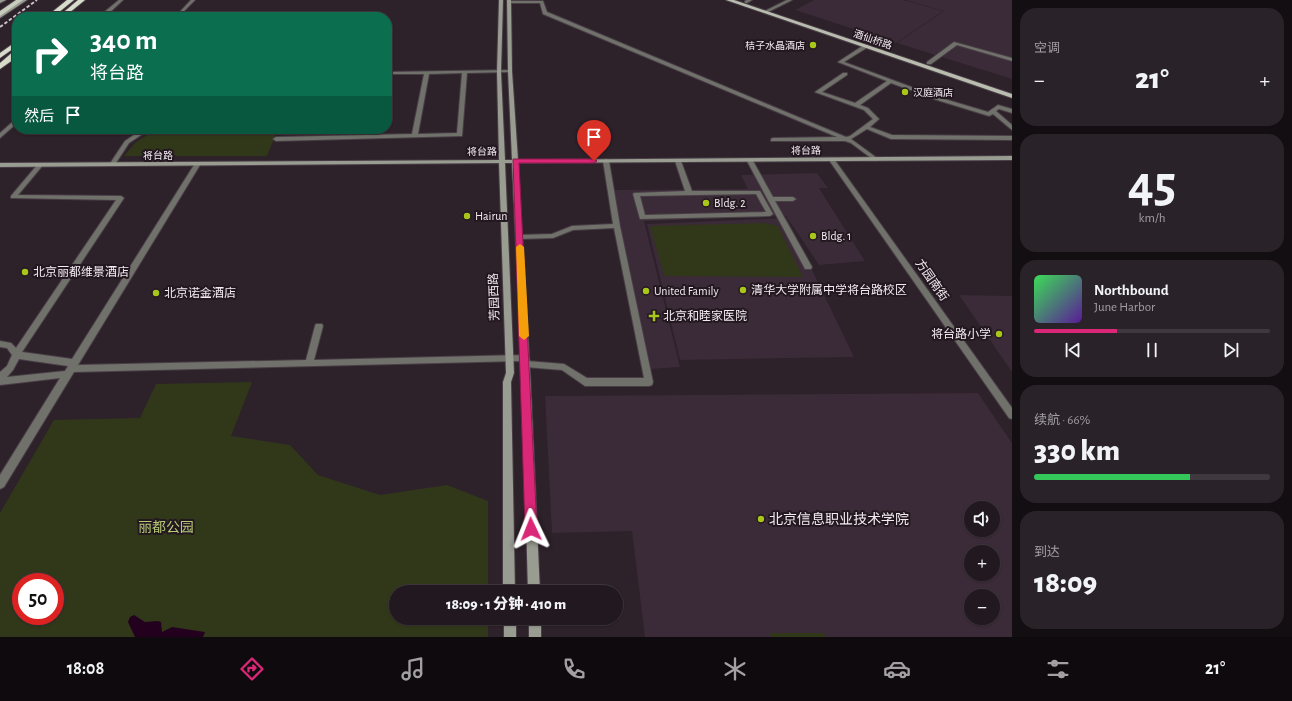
<!DOCTYPE html>
<html lang="zh">
<head>
<meta charset="utf-8">
<style>
	:root { --surface:#221920; --page:#2a2229; --text:#f1f3f6; --muted:#a2a0a5; --line:#3f383e; --accent:#db2777 }
	body { margin:0; font-family:"Alegreya Sans","Noto Sans SC",sans-serif; background:var(--page); color:var(--text); height:100vh; display:flex; flex-direction:column; font-size:15px; white-space:nowrap }
	* { box-sizing:border-box; margin:0 }
	p { font-size:13px; color:var(--muted) }
	.icon { flex:none; width:22px; height:22px; fill:none; stroke:currentColor; stroke-width:2; stroke-linecap:round; stroke-linejoin:round }
	.map { position:relative; flex:1; overflow:hidden }
	.panel { display:flex; flex-direction:column; gap:8px; padding:8px; background:#130e12; width:280px }
	.panel>* { flex:none }
	.hud { position:absolute; left:12px; top:12px; width:380px; height:122px; border-radius:16px; box-shadow:0 1px 3px #0004,0 0 0 1px var(--line); background:#0b6e4f; color:#fff; overflow:hidden }
	.fabs { position:absolute; left:964px; top:501px; display:grid; gap:8px }
	.fabs a { display:grid; place-items:center; width:36px; height:36px; border-radius:50%; background:var(--surface); box-shadow:0 1px 3px #0004,0 0 0 1px var(--line); font-size:20px }
	.speed { position:absolute; left:12px; top:573px; display:flex; gap:8px; font-size:20px; font-weight:700; text-align:center }
	.speed>* { display:grid; place-content:center; width:52px; height:52px; border-radius:50%; background:var(--surface); box-shadow:0 1px 3px #0004,0 0 0 1px var(--line); line-height:1 }
	.speed .limit { border:6px solid #d22; background:#fff; color:#111 }
	.pin { position:absolute; display:grid; place-items:center; width:34px; height:34px; color:#fff; margin:-41px -17px; border-radius:50% 50% 50% 0; rotate:-45deg; box-shadow:0 0 4px #0007 }
	.pin .icon { rotate:45deg }
	.me { position:absolute; width:44px; margin:-22px; rotate:358deg; stroke-linejoin:round; filter:drop-shadow(0 0 3px #0008) }
	.turn { display:flex; align-items:center; gap:14px; height:84px; padding:0 12px; font-size:18px }
	.turn .icon { width:52px; height:52px; stroke-width:2.5 }
	.turn b { display:block; font-size:28px; line-height:34px }
	.then { display:flex; align-items:center; height:38px; padding:0 12px; background:#0003; gap:8px; font-size:15px }
	.big { font-size:30px; font-weight:800; line-height:1.1 }
	.panel .widget { flex:1; display:flex; flex-direction:column; justify-content:center; gap:6px; min-width:0; padding:0 14px; border-radius:16px; background:var(--page) }
	.panel .dial { align-items:center; gap:0 }
	.dial b { font-size:52px; line-height:1 }
	.song { display:flex; align-items:center; gap:12px }
	.cover { width:48px; height:48px; border-radius:6px; background:linear-gradient(135deg,hsl(130 70% 55%),hsl(270 70% 35%)) }
	.played { height:4px; border-radius:2px; background:linear-gradient(90deg,var(--accent) 35%,var(--line) 35%) }
	.keys { display:flex; justify-content:space-around; direction:ltr }
	.heat { display:flex; justify-content:space-between; align-items:center; font-size:22px; direction:ltr }
	.charge { height:6px; border-radius:3px; background:linear-gradient(90deg,#34c759 66%,var(--line) 0) }
	.trip { position:absolute; left:389px; top:585px; width:234px; height:40px; border-radius:20px; background:var(--surface); box-shadow:0 1px 3px #0004,0 0 0 1px var(--line); font-weight:800; line-height:40px; text-align:center }
	.tab-bar { display:flex; height:64px; justify-content:space-around; align-items:center; background:#0e0a0d; color:var(--muted) }
	.tab-bar .icon { width:28px; height:28px }
	.tab-bar .selected { color:var(--accent) }
	.tab-bar b { font-size:18px; color:var(--text) }
	main { display:flex; flex:1; min-height:0 }
	.map>svg:first-child { display:block }
</style>
</head>
<body>
<main>
<div class="map">
<svg width="1012" height="637" viewBox="0 0 1012 637">
	<rect width="100%" height="100%" fill="#2d212a"/>
	<g fill="#3b2a37" fill-rule="evenodd">
		<polygon points="814,0 903,0 943,11 896,43 795,10"/>
		<polygon points="905,0 1012,0 1012,79 897,43 944,11"/>
		<polygon points="817,173 828,188 819,188 865,261 819,265 786,216 644,221 680,367 651,369 613,190 748,189 741,175"/>
		<polygon points="787,218 854,357 680,360 647,224"/>
		<polygon points="959,295 1012,296 1012,372"/>
		<path d="M978,393L1012,443V637H645L632,531L552,533L545,396ZM971,508H993V530H971ZM971,552H993V574H971ZM971,596H993V618H971Z"/>
	</g>
	<g fill="#31381a" fill-rule="evenodd">
		<polygon points="156,129 278,129 267,156 124,156 135,143"/>
		<polygon points="765,223 778,226 803,277 664,276 650,226"/>
		<path d="M252,382L231,436L290,445L318,475L380,495L447,485L488,501V592H396V618H488V637H0V513L54,420L140,418L156,384ZM21,582H55V616H21Z"/>
		<polygon points="770,633 824,633 825,637 771,637"/>
	</g>
	<polygon fill="#23001e" points="134,615 145,622 158,621 161,622 162,632 172,627 205,632 203,637 135,637 128,622 130,617"/>
	<g fill="none" stroke-linecap="round" stroke-linejoin="round">
		<g stroke="#493d46" stroke-width="2">
			<g id="minor">
				<polygon points="119,0 123,0 108,14 179,13 191,0 195,0 180,15 102,16 102,14"/>
				<polygon points="747,0 752,0 747,3 745,3 745,1"/>
				<polygon points="787,0 792,0 766,13 763,12"/>
				<polygon points="509,1 543,1 547,12 846,137 850,136 873,119 864,110 815,92 843,73 847,73 847,75 822,92 855,103 887,81 838,62 864,45 868,45 868,47 844,62 941,98 988,112 998,105 1012,109 1012,113 999,109 996,111 1012,125 1012,130 993,114 989,116 937,100 891,83 860,105 868,108 879,119 870,127 892,135 1012,136 1012,140 891,139 867,129 851,139 877,158 878,159 875,161 851,143 845,141 771,141 771,139 773,138 837,137 543,14 540,3 508,3"/>
				<polygon points="954,42 1012,58 1012,61 957,45 931,64 927,64 927,62"/>
				<path d="M510,70H512V72L467,73L462,136L276,141L273,139L276,137L412,134L424,74H387V72ZM462,73L457,133L418,134L429,74Z"/>
				<polygon points="17,118 17,123 0,138 0,133"/>
				<polygon points="143,129 150,129 129,143 114,166 110,166 109,165 125,141"/>
				<polygon points="832,158 834,159 1012,408 1012,419 1009,418 829,160"/>
				<path d="M606,159L609,161L620,226L653,382L652,385L649,386H585L562,370L525,367L522,366L521,364L522,361L74,372L4,487L0,489V475L60,378L0,385V372L7,366L12,355L7,348L0,347V341L11,343L16,348L116,200L11,198V196L38,164H42L43,165L18,195L121,196L124,198L22,352L72,359L194,165L197,163L200,165L78,365L306,360L315,326L316,324H322L323,326L314,360L525,355L528,356L529,358L527,361L564,364L587,378H644L614,228L573,230L553,238L519,239L516,237L519,235L552,234L572,226L613,224L603,161ZM19,359L68,366L65,371L7,377L13,370Z"/>
				<path d="M678,159L681,161L692,191H760L773,214L770,216L640,219L633,194L634,193L685,191L675,161ZM756,194L766,212L645,215L640,196Z"/>
				<polygon points="750,159 753,161 773,197 793,197 796,199 793,201 775,201 812,267 811,269 805,269 804,267 747,161"/>
			</g>
		</g>
		<g stroke="#493d46" stroke-width="2">
			<g id="secondary">
				<polygon points="0,0 6,0 0,3"/>
				<polygon points="22,0 27,0 0,18 0,15"/>
				<polygon points="499,0 503,0 501,72 505,160 512,160 508,71 507,0 511,0 512,71 518,160 1012,156 1012,160 518,163 530,372 540,592 528,592 522,372 512,163 505,163 514,373 511,382 515,592 503,592 503,382 506,373 499,163 0,167 0,163 499,160 497,72"/>
				<rect x="504" y="618" width="12" height="19"/>
				<rect x="529" y="618" width="12" height="19"/>
			</g>
		</g>
		<g stroke="#493d46" stroke-width="2">
			<polygon id="primary" points="726,0 734,0 1012,94 1012,98"/>
		</g>
		<g stroke="#493d46" stroke-width="2">
			<polygon id="trunk" points="16,0 23,0 0,16 0,11"/>
		</g>
		<g stroke="#493d46" stroke-width="2">
			<g id="motorway">
				<polygon points="67,0 74,0 53,17 46,17"/>
				<polygon points="78,0 85,0 69,13 65,13 65,11"/>
				<polygon points="17,41 17,46 0,58 0,53"/>
				<polygon points="14,51 17,51 17,57 0,69 0,63"/>
			</g>
		</g>
		<use href="#minor" fill="#6f716a" fill-rule="evenodd"/>
		<use href="#secondary" fill="#989c91" fill-rule="evenodd"/>
		<use href="#primary" fill="#b9bdaf" fill-rule="evenodd"/>
		<use href="#trunk" fill="#c8ccbc" fill-rule="evenodd"/>
		<use href="#motorway" fill="#d6dbca" fill-rule="evenodd"/>
		<polyline stroke="#ccc3ca" stroke-width="2" stroke-dasharray="3.5 2" stroke-linecap="butt" points="0,27 37,0"/>
	</g>
	<polygon fill="#db2777" stroke="#8e194d" points="513,159 594,159 597,161 594,163 519,163 537,529 536,533 531,535 527,533 525,529"/>
	<polygon fill="#f59e0b" points="520,244 524,247 529,336 524,340 519,336 516,247"/>
	<g fill="#a9c71a" stroke="#231820" stroke-width="1.5">
		<circle cx="813" cy="45" r="4"/>
		<circle cx="905" cy="92" r="4"/>
		<circle cx="706" cy="203" r="4"/>
		<circle cx="467" cy="216" r="4"/>
		<circle cx="813" cy="236" r="4"/>
		<circle cx="25" cy="272" r="4"/>
		<circle cx="743" cy="290" r="4"/>
		<circle cx="646" cy="291" r="4"/>
		<circle cx="156" cy="293" r="4"/>
		<path d="M652 310h4v4h4v4h-4v4h-4v-4h-4v-4h4z"/>
		<circle cx="999" cy="334" r="4"/>
		<circle cx="761" cy="519" r="4"/>
	</g>
	<g text-anchor="middle" stroke-width="4" stroke-linejoin="round" paint-order="stroke">
		<g font-size="10" fill="#f3ebf1" stroke="#231820">
			<text transform="translate(873 39) rotate(19)" y="4">酒仙桥路</text>
			<text transform="translate(806 150) rotate(-1)" y="4">将台路</text>
			<text transform="translate(482 151) rotate(-1)" y="4">将台路</text>
			<text x="158" y="159">将台路</text>
		</g>
		<g font-size="10" fill="#f3ebf1" stroke="#231820" text-anchor="end">
			<text x="805" y="49">桔子水晶酒店</text>
			<text x="913" y="96" text-anchor="start">汉庭酒店</text>
		</g>
		<g font-size="12" fill="#f3ebf1" stroke="#231820" text-anchor="start">
			<text x="714" y="207">Bldg. 2</text>
			<text x="475" y="220">Hairun</text>
			<text x="821" y="240">Bldg. 1</text>
			<text x="33" y="276">北京丽都维景酒店</text>
			<text x="751" y="294">清华大学附属中学将台路校区</text>
			<text x="654" y="295">United Family</text>
			<text x="164" y="297">北京诺金酒店</text>
			<text x="663" y="320">北京和睦家医院</text>
			<text x="991" y="338" text-anchor="end">将台路小学</text>
		</g>
		<g font-size="12" fill="#f3ebf1" stroke="#231820">
			<text transform="translate(932 280) rotate(55)" y="4">方园南街</text>
			<text transform="translate(494 297) rotate(-92)" y="4">芳园西路</text>
		</g>
		<g font-size="14" fill="#f3ebf1" stroke="#231820" text-anchor="start">
			<text x="769" y="524">北京信息职业技术学院</text>
		</g>
		<g font-size="14" fill="#b5c977" stroke="#231820">
			<text x="166" y="532">丽都公园</text>
		</g>
	</g>
</svg>
<div class="fabs">
<a><svg class="icon" aria-label="sound" viewBox="0 0 24 24"><path d="M4 9h4l5-4v14l-5-4H4zM17 9q2 3 0 6"/></svg></a>
<a>+</a>
<a>−</a>
</div>
<div class="speed"><div class="limit">50</div></div>
<div class="pin" style="left:594px;top:161px;background:#d93025"><svg class="icon" aria-label="arrive" viewBox="0 0 24 24"><path d="M6 21V4h12l-3 4 3 4H6"/></svg></div>
<svg class="me" style="left:531px;top:529px" viewBox="-20 -20 40 40"><path d="M0-17L14 15 0 8-14 15z" fill="#db2777" stroke="#fff" stroke-width="4"/></svg>
<div class="trip">18:09 · 1 分钟 · 410 m</div>
<div class="hud">
<div class="turn"><svg class="icon" aria-label="right" viewBox="0 0 24 24"><path d="M7 20v-9h11M14 6l5 5-5 5"/></svg><div><b>340 m</b>将台路</div></div>
<div class="then">然后<svg class="icon" aria-label="arrive" viewBox="0 0 24 24"><path d="M6 21V4h12l-3 4 3 4H6"/></svg></div>
</div>
</div>
<section class="panel">
<div class="widget"><p>空调</p>
<div class="heat"><a>−</a><b class="big">21°</b><a>+</a></div>
</div>
<div class="widget dial"><b>45</b><p>km/h</p></div>
<div class="widget">
<div class="song"><i class="cover"></i><div><b>Northbound</b><p>June Harbor</p></div></div>
<div class="played"></div>
<div class="keys"><svg class="icon" aria-label="previous" viewBox="0 0 24 24"><path d="M18 5L8 12l10 7zM5 5v14"/></svg><svg class="icon" aria-label="pause" viewBox="0 0 24 24"><path d="M8 5v14M16 5v14"/></svg><svg class="icon" aria-label="next" viewBox="0 0 24 24"><path d="M6 5l10 7-10 7zM19 5v14"/></svg></div>
</div>
<div class="widget"><p>续航 · 66%</p><b class="big">330 km</b><div class="charge"></div></div>
<div class="widget"><p>到达</p><b class="big">18:09</b></div>
</section>
</main>
<nav class="tab-bar">
<b>18:08</b>
<svg class="icon selected" aria-label="directions" viewBox="0 0 24 24"><path d="M12 3l9 9-9 9-9-9zM9 14v-3h6M13 9l2 2-2 2"/></svg>
<svg class="icon" aria-label="music" viewBox="0 0 24 24"><path d="M9 18V5l10-2v13"/><circle cx="6" cy="18" r="3"/><circle cx="16" cy="16" r="3"/></svg>
<svg class="icon" aria-label="phone" viewBox="0 0 24 24"><path d="M5 4h4l2 5-3 2q2 4 5 5l2-3 5 2v4C11 20 4 13 5 4z"/></svg>
<svg class="icon" aria-label="climate" viewBox="0 0 24 24"><path d="M12 3v18M4 7l16 10M4 17L20 7"/></svg>
<svg class="icon" aria-label="car" viewBox="0 0 24 24"><path d="M5 17H2v-5l4-1 3-4h7l3 4 3 1v5h-3M9 17h6M6 11h13"/><circle cx="7" cy="17" r="2"/><circle cx="17" cy="17" r="2"/></svg>
<svg class="icon" aria-label="filters" viewBox="0 0 24 24"><path d="M4 7h16M4 17h16"/><circle cx="9" cy="7" r="2"/><circle cx="15" cy="17" r="2"/></svg>
<b>21°</b>
</nav>
</body>
</html>
